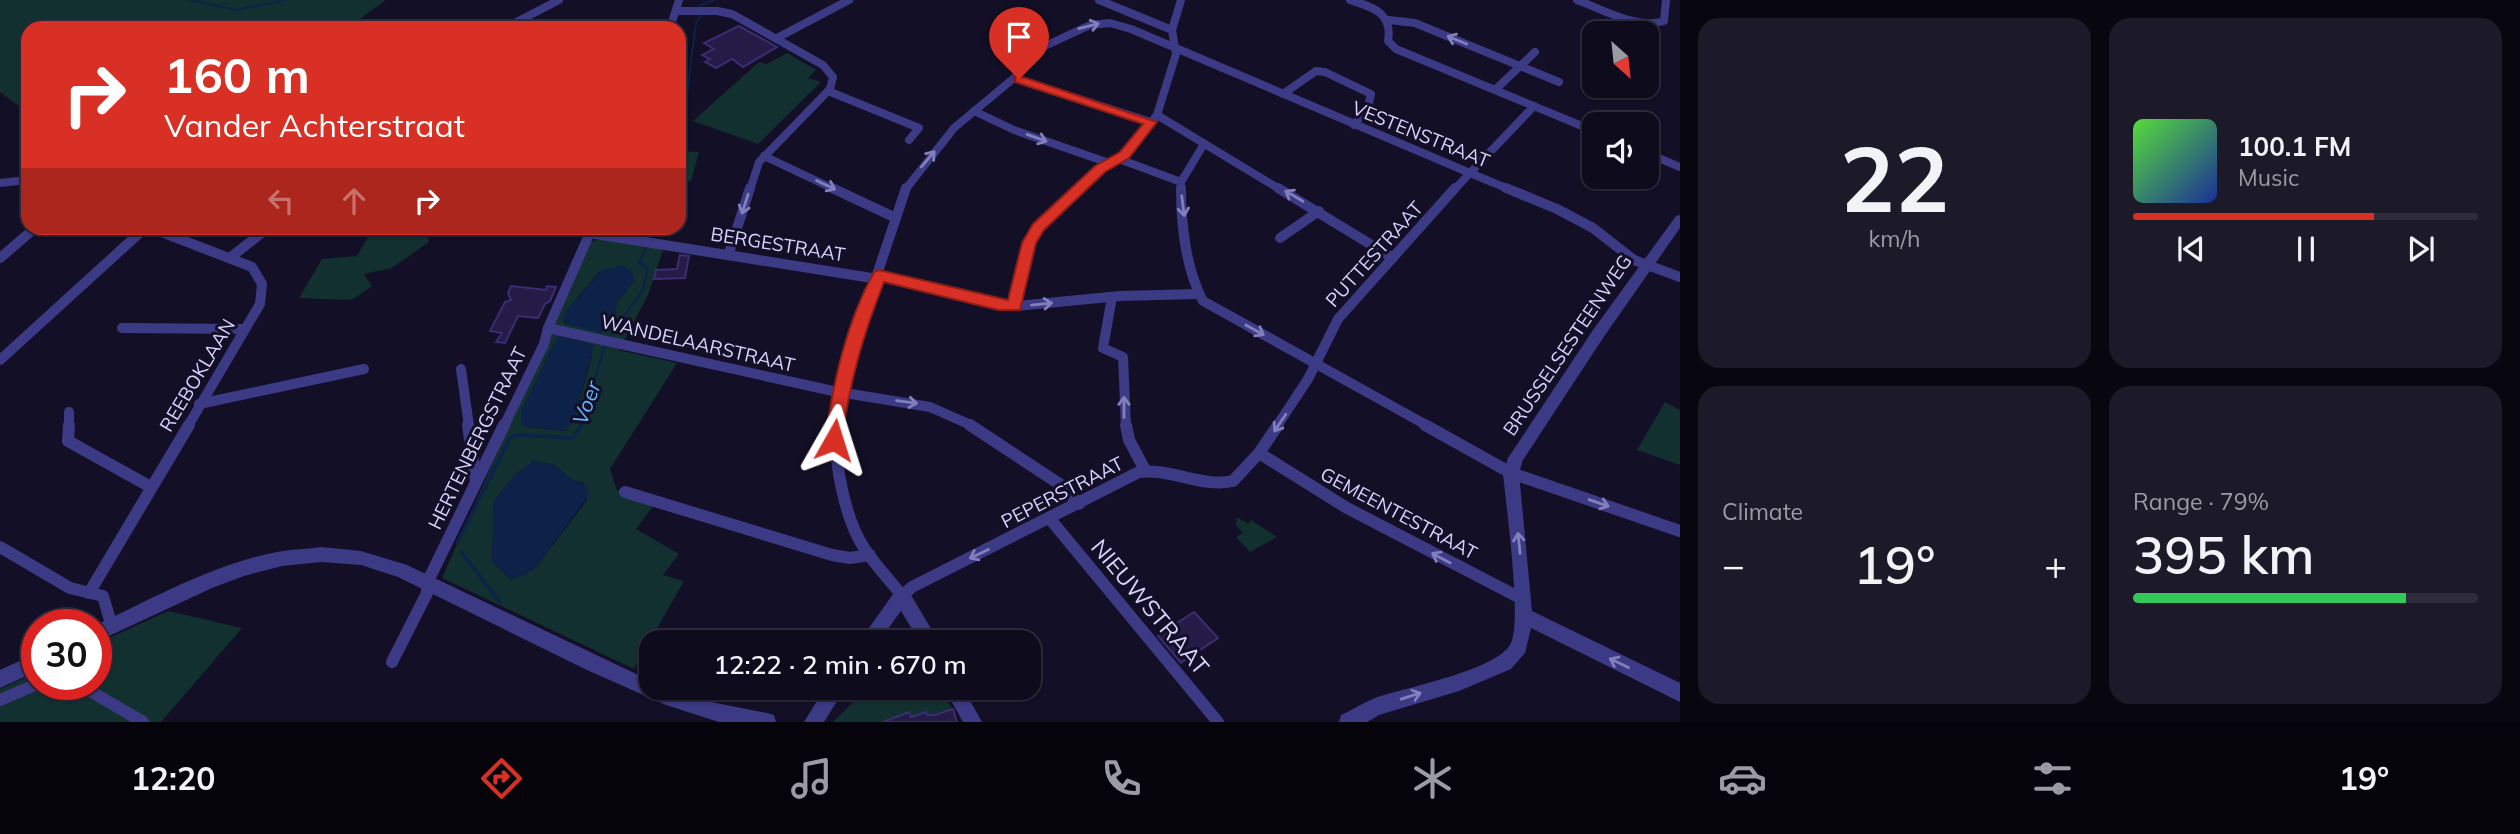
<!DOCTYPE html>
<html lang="en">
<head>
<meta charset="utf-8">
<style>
	:root { --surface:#0e0b1c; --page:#1c1929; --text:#f1f3f6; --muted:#9b9ba3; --line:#2e2b3b; --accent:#d93025 }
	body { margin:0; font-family:Mulish,sans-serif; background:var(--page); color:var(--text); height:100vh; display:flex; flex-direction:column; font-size:26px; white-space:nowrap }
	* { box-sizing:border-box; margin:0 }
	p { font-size:23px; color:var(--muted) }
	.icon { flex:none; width:38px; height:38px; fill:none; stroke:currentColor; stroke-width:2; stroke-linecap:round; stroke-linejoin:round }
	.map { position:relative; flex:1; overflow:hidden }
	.side { display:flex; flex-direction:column; gap:18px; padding:18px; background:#08060f; width:840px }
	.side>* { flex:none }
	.hud { position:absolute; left:21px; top:21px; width:665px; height:214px; border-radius:21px; box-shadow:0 2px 5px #0004,0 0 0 2px var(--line); background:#d93025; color:#fff; overflow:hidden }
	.needle { width:46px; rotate:153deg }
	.fabs { position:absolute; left:1582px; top:21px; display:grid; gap:14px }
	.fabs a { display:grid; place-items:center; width:77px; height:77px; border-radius:14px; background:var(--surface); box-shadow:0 2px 5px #0004,0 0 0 2px var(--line); font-size:35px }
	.speed { position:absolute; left:21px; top:609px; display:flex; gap:14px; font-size:35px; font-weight:700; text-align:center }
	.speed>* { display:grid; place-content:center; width:91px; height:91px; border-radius:50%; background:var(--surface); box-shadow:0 2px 5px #0004,0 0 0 2px var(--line); line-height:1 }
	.speed .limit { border:10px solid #d22; background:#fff; color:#111 }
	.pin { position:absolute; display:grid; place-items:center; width:60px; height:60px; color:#fff; margin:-72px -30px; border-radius:50% 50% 50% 0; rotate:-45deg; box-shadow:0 0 7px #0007 }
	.pin .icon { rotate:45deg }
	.me { position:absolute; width:77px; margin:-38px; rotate:6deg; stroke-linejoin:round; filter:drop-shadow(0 0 5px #0008) }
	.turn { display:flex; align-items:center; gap:24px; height:147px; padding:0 28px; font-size:32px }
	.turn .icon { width:91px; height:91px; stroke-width:2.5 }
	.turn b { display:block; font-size:49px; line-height:60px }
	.lanes { display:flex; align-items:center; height:66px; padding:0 28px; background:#0003; justify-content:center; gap:35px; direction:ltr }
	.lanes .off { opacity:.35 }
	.big { font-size:52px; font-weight:600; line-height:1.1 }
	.side .tile { flex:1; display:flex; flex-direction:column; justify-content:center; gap:10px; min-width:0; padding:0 24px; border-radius:21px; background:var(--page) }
	.side .dial { align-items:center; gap:0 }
	.dial b { font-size:91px; line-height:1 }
	.song { display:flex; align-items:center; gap:21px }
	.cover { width:84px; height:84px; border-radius:10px; background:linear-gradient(135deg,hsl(110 70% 55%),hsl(230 70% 35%)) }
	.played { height:7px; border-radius:4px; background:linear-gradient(90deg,var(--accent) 70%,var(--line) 70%) }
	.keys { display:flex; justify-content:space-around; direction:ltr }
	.heat { display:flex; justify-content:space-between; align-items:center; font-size:38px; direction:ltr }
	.charge { height:10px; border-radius:5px; background:linear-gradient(90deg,#34c759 79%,var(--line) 0) }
	.side .tiles { flex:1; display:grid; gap:18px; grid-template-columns:repeat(2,1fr) }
	.trip { position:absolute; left:639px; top:630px; width:402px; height:70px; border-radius:21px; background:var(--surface); box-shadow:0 2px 5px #0004,0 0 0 2px var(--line); font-weight:600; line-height:70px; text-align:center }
	.menu { display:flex; height:112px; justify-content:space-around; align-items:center; background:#06040b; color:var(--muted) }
	.menu .icon { width:49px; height:49px }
	.menu .on { color:var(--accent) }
	.menu b { font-size:32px; color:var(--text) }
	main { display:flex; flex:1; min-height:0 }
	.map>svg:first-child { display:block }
</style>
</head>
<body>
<main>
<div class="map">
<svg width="1680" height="722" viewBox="0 0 1680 722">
	<rect width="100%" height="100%" fill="#130f26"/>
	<g fill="#12302f" fill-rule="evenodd">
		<polygon points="0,0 386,0 347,28 28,28 27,112 0,92"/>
		<polygon points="787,53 816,70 808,78 821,82 758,144 693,121 759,62 767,64"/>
		<polygon points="679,151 699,152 691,181 679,180"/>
		<polygon points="373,228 424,228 429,242 392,268 364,274 372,286 352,300 299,298 322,259 357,256"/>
		<polygon points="464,228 584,228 581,235"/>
		<path d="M607,237L664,247L648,295L619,350L677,363L610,469L617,490L656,502L636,529L679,554L663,575L684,581L634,669L442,578L590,242ZM600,271L627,291L617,301L565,324L563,320L566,311ZM558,336H565L592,356L574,421L564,431L527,427L521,412ZM534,461L554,465L572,480L584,483L587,500L536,567L524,575L510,579L492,562L494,501L516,474Z"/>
		<polygon points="1665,402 1680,410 1680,465 1637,450"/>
		<polygon points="1239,518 1248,524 1251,520 1277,537 1250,552 1236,537 1243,533 1235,524 1237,522 1235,519"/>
		<polygon points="168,611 242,628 161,722 0,722 0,689 37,672 37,684 96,684 96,644"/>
		<polygon points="867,688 937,688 951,706 957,722 833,722"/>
	</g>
	<g fill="#0c2248">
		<path d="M622,265L632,272L635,281L617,301C617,315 612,324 601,333L566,324L563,320L566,311L601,271Z"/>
		<polygon points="558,336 565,336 594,345 574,421 564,431 523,426 521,424 521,412"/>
		<polygon points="534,461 554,465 572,480 587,485 589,495 536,567 524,575 510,579 492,562 494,501 516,474"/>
	</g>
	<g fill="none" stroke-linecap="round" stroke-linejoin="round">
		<g stroke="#0c2248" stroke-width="2">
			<polyline points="190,0 237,10 285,0"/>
			<polyline points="699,6 714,0"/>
			<polyline points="679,117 686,102 696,22 701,16 698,14"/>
		</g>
		<g stroke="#0c2248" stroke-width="2.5">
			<polyline points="608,339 643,290 648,269 639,262 646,248"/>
			<polyline points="581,426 605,345"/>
		</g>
		<g stroke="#0c2248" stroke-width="3.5">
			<polyline points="457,543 510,438 517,435 572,438 582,425"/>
			<polyline points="461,552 500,602"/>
		</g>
	</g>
	<g fill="#241b47" stroke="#3b2d73" stroke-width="2">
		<polygon points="739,26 777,47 743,67 732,59 716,68 705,62 710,59 702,55 714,49 704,43"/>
		<polygon points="680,255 689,256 685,278 654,279 656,270 677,269"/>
		<polygon points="511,286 546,290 547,286 556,287 550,301 545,304 538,318 518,316 505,343 496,342 502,333 490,331 505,302 511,300 508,293"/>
		<polygon points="1194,612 1218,638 1181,663 1158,636 1168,629 1168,621 1177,623"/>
		<polygon points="953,709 957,722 883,722 909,712 911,717 926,712 927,715 935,715"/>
	</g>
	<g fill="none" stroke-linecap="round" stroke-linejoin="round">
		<g stroke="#3d3a85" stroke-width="8">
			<polyline points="1099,0 1172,30"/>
			<path d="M1350,0C1373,7 1393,13 1388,41L1396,49L1594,131"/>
			<path d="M1577,0C1602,9 1637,30 1664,21L1666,0"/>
			<polyline points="676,11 717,11 732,14 823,65 833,77 830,89 759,162 750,190"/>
			<polyline points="1389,20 1415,23 1559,82"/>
			<polyline points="505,28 559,0"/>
			<polyline points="670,28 679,0"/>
			<polyline points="777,38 849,0"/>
			<polyline points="1014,78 1151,122"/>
			<polyline points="1495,90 1535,52"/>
			<polyline points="828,91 919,128 909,140"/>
			<polyline points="1283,94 1316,71 1325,72 1371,94 1368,107 1354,125"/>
			<polyline points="974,111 1014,130 1109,163"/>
			<polyline points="1157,115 1281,190"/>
			<polyline points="1647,153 1680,167"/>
			<polyline points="764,156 836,190"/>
			<polyline points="1119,159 1181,182"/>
			<polyline points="1470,173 1511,190"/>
			<polyline points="1470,173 1534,106"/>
			<polyline points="0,183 28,180"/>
			<polyline points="905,190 954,128 1014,78 1045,46 1090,25 1110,23 1131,29 1470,173"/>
			<polyline points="1078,190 1100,169 1125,155 1157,115 1176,54 1172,30 1181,0"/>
			<polyline points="1181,190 1181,182 1204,144"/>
			<polyline points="1454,190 1470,173"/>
		</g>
		<g stroke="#3d3a85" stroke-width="10">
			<polyline points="832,188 896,218"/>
			<path d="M1181,188C1181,224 1186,269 1203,301L1428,426"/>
			<polyline points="1278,188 1393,258"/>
			<polyline points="1506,188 1557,209 1593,228 1634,260 1680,277"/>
			<polyline points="151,228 252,267 262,284 260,304 188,426"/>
			<polyline points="589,233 878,279"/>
			<polyline points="1280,238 1319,211"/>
			<polyline points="729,253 750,188"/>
			<polyline points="231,257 268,228"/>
			<polyline points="0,258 35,228"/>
			<polyline points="879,275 1015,306 1120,296 1198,294"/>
			<polyline points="1112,297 1103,348 1123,357 1126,426"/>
			<polyline points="1015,306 1029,243 1038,227 1080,188"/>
			<polyline points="122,328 244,329"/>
			<polyline points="548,328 833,391 930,407 973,426"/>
			<polyline points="0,360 145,228"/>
			<polyline points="461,369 469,426"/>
			<polyline points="199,404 364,369"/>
			<polyline points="69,426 69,412"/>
			<polyline points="504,426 544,344 548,328 592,228"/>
			<polyline points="836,426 842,382 850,355 906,188"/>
			<polyline points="1277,426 1308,379 1338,319 1455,188"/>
		</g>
		<g stroke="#3d3a85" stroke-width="12">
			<polyline points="69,425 68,441 149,486"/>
			<polyline points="468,425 476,482"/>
			<path d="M836,425C834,461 844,517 864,548C875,565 890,580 902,596L912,587L1139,472C1171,468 1202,488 1233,481L1259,453L1278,425"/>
			<polyline points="970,425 1061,485 1079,504"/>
			<polyline points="1126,425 1129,440 1145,470"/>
			<polyline points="1425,425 1511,473 1680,531"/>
			<polyline points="1259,453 1347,508 1524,600"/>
			<polyline points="625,492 832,555 850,558 870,555"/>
			<polyline points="1050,519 1218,722"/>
			<polyline points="0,547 70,588 103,596 112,627"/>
			<polyline points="89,593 189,425"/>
			<polyline points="392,662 427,593 427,583 504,425"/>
			<polyline points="78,684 143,722"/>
			<polyline points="0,700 37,684"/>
		</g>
		<g fill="#3d3a85" fill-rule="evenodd">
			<path d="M1680,215V228L1603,338L1523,460L1519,473L1532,611L1680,683V702L1531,628L1525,653L1511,669L1459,691L1379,715L1367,722H1339L1341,715C1352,710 1363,703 1375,698C1403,688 1499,670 1511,643C1522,619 1506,506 1503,473L1508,458L1593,330L1676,216Z"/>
			<path d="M321,547L361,551L407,565L651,681V688H669L716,703L767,713L774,715L776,722H719L666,705L587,670L398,577L361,565L321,562L282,566L244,576L212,588L96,642V625C156,597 217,562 283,551C296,549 309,549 321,547Z"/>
			<polygon points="902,588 908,590 939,642 920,642 901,611 878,642 859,642 896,590"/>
			<polygon points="37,653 37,671 0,688 0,670"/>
			<polygon points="825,688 845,688 824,722 804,722"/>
			<polygon points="944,688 963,688 982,722 963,722"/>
		</g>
	</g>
	<defs><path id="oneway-shaft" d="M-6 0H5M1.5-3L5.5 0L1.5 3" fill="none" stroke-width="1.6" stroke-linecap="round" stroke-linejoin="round" transform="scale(1.75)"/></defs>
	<g stroke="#837fbc">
		<use href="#oneway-shaft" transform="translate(1089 26) rotate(-15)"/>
		<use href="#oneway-shaft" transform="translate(1457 40) rotate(-158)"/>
		<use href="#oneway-shaft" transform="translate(1037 138) rotate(20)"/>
		<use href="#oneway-shaft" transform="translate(928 159) rotate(-50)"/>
		<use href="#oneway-shaft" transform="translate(826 185) rotate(25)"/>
		<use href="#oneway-shaft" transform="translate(1294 196) rotate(-149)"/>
		<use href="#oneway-shaft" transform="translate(745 204) rotate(108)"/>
		<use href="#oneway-shaft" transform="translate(1183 206) rotate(83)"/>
		<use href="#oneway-shaft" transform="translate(1042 304) rotate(-6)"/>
		<use href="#oneway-shaft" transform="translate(1255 330) rotate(29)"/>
		<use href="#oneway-shaft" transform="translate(907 402) rotate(8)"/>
		<use href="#oneway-shaft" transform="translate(1124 407) rotate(-90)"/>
		<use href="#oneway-shaft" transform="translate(1280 423) rotate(124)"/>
		<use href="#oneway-shaft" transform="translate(1599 503) rotate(19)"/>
		<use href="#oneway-shaft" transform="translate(1519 543) rotate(-96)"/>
		<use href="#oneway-shaft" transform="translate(979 554) rotate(154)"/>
		<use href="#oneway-shaft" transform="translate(1441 558) rotate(-152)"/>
		<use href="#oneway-shaft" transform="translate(1619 663) rotate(-154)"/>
		<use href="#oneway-shaft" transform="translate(1411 696) rotate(-17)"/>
	</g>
	<path fill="#d93025" stroke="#8d1f18" stroke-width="2" d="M1015,77H1023L1157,122L1129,158L1105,172L1044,230L1036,243L1020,310H998L884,282C863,335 849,383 842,440L840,445H828L825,440C833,383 846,323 874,272L879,270L1008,300L1022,243L1033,224L1095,166L1120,152L1143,124L1015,82Z"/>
	<g text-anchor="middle" stroke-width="6" stroke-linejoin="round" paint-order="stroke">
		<g font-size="19" fill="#d9d4ff" stroke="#130f26">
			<text transform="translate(1421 134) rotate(22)" y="7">VESTENSTRAAT</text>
			<text transform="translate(778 244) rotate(9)" y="7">BERGESTRAAT</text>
			<text transform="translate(1374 254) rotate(-48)" y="7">PUTTESTRAAT</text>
			<text transform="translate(698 343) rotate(13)" y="7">WANDELAARSTRAAT</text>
			<text transform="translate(1567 345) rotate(-56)" y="7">BRUSSELSESTEENWEG</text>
			<text transform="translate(197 375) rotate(-59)" y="7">REEBOKLAAN</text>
			<text transform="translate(477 438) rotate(-64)" y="7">HERTENBERGSTRAAT</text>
			<text transform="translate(1062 492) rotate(-27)" y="7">PEPERSTRAAT</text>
			<text transform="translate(1399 513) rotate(28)" y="7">GEMEENTESTRAAT</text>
		</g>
		<g font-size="21" font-style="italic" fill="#62b6ff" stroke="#130f26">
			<text transform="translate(587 403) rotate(-70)" y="7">Voer</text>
		</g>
		<g font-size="23" fill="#d9d4ff" stroke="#130f26">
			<text transform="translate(1150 607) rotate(50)" y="8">NIEUWSTRAAT</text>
		</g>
	</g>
</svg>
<div class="fabs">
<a><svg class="needle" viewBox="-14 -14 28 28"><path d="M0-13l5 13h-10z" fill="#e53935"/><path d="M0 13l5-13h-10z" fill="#9b9ba3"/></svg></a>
<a><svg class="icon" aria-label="sound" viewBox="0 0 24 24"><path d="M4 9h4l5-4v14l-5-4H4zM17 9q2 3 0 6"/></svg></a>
</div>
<div class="speed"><div class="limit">30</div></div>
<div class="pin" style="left:1019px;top:79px;background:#d93025"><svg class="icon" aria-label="arrive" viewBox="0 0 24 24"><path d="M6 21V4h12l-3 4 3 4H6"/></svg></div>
<svg class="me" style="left:834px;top:440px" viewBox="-20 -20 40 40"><path d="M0-17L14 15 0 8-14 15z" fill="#d93025" stroke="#fff" stroke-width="4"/></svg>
<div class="trip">12:22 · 2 min · 670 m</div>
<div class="hud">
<div class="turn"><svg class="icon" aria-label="right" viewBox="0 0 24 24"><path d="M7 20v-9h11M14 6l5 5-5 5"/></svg><div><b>160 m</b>Vander Achterstraat</div></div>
<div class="lanes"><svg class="icon off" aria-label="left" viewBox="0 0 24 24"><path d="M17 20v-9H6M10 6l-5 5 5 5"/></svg><svg class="icon off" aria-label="ahead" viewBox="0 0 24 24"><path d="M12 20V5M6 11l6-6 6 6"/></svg><svg class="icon" aria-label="right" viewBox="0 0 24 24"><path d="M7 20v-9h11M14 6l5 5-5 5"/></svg></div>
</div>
</div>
<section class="side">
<div class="tiles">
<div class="tile dial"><b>22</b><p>km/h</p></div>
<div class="tile">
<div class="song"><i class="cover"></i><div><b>100.1 FM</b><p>Music</p></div></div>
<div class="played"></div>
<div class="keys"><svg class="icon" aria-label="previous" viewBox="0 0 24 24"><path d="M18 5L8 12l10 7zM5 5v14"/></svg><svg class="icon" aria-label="pause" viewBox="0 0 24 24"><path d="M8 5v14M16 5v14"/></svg><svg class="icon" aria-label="next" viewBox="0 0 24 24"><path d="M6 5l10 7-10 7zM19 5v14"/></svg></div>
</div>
<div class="tile"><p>Climate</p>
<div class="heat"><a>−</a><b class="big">19°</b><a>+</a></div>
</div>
<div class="tile"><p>Range · 79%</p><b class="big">395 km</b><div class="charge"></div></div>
</div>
</section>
</main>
<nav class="menu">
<b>12:20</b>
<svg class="icon on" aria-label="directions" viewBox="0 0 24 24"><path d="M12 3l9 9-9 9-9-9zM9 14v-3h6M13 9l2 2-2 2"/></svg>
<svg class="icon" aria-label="music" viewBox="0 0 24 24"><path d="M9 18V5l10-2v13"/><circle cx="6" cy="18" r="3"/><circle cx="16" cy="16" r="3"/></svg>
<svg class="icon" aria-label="phone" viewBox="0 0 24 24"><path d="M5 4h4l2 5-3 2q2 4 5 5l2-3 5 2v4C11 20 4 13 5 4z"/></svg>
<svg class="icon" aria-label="climate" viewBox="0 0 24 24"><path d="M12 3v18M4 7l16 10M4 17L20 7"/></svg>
<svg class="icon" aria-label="car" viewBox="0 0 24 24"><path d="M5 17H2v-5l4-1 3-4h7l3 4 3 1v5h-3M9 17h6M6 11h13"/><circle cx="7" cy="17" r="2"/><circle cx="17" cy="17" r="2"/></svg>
<svg class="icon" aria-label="filters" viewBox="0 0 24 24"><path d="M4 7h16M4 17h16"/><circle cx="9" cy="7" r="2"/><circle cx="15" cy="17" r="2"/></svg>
<b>19°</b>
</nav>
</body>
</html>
